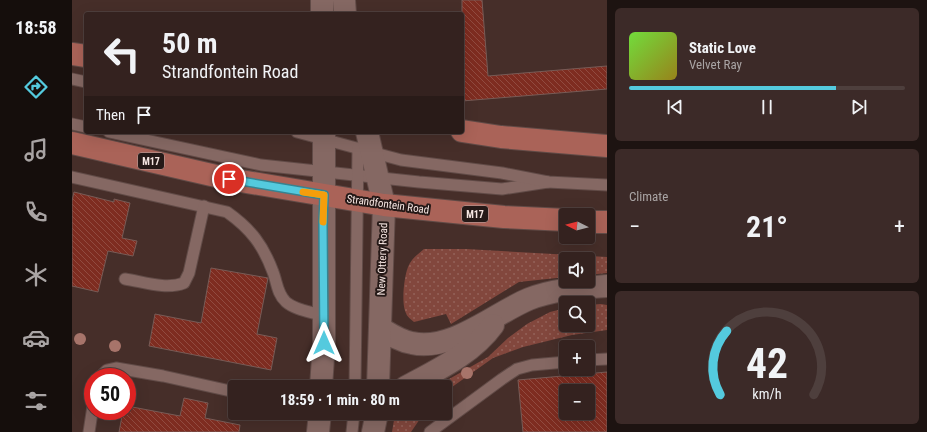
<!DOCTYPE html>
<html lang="en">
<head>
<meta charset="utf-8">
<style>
	:root { --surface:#34221f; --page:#3c2a28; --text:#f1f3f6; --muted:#a9a4a4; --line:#4e3f3d; --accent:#54cade }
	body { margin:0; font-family:"Roboto Condensed",sans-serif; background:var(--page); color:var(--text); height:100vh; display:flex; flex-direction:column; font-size:15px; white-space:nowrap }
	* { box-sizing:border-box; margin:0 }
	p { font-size:13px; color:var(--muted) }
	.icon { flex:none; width:22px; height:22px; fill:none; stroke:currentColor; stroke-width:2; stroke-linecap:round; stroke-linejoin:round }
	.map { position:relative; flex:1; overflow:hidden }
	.sheet { display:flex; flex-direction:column; gap:8px; padding:8px; background:#1d1311; width:320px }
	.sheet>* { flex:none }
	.banner { position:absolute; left:12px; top:12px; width:380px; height:122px; border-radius:4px; box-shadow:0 4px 16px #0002,0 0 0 1px var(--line); background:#34221f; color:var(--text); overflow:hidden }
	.needle { width:26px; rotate:276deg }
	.fabs { position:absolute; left:487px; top:208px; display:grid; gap:8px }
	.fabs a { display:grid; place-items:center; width:36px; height:36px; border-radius:4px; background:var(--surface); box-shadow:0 4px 16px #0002,0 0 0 1px var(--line); font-size:20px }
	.speed { position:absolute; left:12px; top:368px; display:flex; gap:8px; font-size:20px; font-weight:700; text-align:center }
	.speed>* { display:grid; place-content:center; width:52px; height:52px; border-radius:50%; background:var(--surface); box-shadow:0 4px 16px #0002,0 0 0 1px var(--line); line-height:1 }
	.speed .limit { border:6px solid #d22; background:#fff; color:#111 }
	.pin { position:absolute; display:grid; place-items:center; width:34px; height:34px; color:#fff; margin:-17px; border:2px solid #fff; border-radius:50%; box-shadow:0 1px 4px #0007 }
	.me { position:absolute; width:44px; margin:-22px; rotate:0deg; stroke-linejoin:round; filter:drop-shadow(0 0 3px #0008) }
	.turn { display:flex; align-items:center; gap:14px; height:84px; padding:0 12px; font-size:18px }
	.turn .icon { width:52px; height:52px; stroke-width:2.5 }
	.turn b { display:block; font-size:28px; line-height:34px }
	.then { display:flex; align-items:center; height:38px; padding:0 12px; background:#0003; gap:8px; font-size:15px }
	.big { font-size:30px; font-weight:700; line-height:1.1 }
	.sheet .card { flex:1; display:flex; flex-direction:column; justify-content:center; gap:6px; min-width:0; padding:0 14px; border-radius:6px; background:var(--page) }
	.sheet .dial { align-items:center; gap:0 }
	.dial svg { height:104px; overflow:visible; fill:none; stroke:var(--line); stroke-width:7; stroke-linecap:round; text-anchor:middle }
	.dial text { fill:var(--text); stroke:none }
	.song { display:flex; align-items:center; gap:12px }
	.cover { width:48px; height:48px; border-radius:6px; background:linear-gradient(135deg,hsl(100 70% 55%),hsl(50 70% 35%)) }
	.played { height:4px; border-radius:2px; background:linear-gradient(90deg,var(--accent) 75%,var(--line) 75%) }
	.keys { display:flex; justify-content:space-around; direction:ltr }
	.heat { display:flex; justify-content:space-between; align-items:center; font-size:22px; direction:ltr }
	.trip { position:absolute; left:156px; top:380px; width:224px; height:40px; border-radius:4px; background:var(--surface); box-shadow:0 4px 16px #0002,0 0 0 1px var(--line); font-weight:700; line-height:40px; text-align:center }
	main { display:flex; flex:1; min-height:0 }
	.tabs { display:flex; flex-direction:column; width:72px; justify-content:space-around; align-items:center; background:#150e0c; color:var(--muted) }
	.tabs .icon { width:28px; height:28px }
	.tabs .on { color:var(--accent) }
	.tabs b { font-size:18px; color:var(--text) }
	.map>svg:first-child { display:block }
</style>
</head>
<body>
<main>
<nav class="tabs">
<b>18:58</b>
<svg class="icon on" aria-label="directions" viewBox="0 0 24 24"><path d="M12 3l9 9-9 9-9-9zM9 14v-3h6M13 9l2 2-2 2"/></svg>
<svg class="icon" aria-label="music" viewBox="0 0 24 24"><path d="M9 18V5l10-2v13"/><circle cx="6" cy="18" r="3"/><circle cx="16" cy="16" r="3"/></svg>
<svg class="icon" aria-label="phone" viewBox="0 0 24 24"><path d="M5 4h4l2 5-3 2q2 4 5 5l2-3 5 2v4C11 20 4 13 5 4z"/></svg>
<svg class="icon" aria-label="climate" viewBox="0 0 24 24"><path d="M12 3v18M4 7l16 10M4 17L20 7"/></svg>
<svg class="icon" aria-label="car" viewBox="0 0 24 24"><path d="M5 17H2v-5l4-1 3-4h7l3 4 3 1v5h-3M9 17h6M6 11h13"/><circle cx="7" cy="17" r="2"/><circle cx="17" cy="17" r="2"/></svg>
<svg class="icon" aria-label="filters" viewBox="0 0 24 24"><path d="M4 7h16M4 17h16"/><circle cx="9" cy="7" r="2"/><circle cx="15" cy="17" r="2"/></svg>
</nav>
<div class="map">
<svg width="535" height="432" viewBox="0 0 535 432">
	<defs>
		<pattern id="grass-dots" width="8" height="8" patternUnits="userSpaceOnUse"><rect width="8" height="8" fill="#82473d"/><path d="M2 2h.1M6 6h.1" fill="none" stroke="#946259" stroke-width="1.8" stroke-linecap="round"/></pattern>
		<pattern id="building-back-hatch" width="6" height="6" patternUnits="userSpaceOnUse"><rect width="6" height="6" fill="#7e2c20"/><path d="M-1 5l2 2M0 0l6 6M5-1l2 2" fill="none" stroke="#914b40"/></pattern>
	</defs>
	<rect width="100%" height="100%" fill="#462e29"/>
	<g fill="url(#grass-dots)">
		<path d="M352,249H394L535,257V273L516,275V259H494V277L447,282L379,324L374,314L342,322C339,319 335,317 334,313C329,304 332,277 336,267C339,259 346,254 352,249Z"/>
		<polygon points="529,304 535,305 535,330 500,335 451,347 421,358 373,392 373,387 363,387 416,357 436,338 455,324 478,312 494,308 494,325 516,325 516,305"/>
		<polygon points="325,413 352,413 339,432 320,432 323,414"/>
	</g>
	<g fill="url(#building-back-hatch)" stroke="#775b56" fill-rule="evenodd">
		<polygon points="390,0 410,0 416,76 535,66 535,89 390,101"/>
		<polygon points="2,192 42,202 42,199 58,203 50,238 65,241 61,256 36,251 26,292 0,286 0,201"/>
		<polygon points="139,268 196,278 185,334 205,338 199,370 77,346 83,314 129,323"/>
		<path d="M535,372V432H451L446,380ZM494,391H516V413H494Z"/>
		<polygon points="112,398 136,403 133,418 168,425 167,432 47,432 51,411 55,411 55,406 108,416"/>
	</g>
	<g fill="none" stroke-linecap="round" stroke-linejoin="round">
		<g stroke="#614b47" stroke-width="13">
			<g id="lane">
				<polyline points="0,79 14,82"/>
				<polyline points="0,124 14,127"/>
				<polyline points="37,132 189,165 347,182 430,189 476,182"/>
				<polyline points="225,132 329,160 430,173 476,182 535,185"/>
				<path d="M0,177L155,212C179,229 191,245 201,272C205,282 205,294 214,302C223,310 240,312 252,316"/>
				<path d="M53,279C72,282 94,290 112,283L117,273L132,206"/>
				<polyline points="516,360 535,359"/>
				<polyline points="28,377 35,370 44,368 91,376 163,392"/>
				<polyline points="283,387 286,148"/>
				<polyline points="17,432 21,406"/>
				<polyline points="280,432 282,413"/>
				<polyline points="358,432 430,379 445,369 460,365 494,362"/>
			</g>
		</g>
		<g stroke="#614b47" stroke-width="24">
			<g id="street">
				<polyline points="250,0 250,14"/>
				<polyline points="272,0 273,14"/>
				<path d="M308,328C318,334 328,341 340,343C379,352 423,313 457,299C482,289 509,288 535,286"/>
				<path d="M334,387C365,370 400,354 421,325"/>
			</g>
		</g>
		<g stroke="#614b47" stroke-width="24">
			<g id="secondary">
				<polyline points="295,132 312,205 306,387"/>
				<polyline points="249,387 252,343 252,132"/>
				<polyline points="246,432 248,413"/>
				<polyline points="301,432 305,413"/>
			</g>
		</g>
		<g stroke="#614b47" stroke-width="24">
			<g id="primary">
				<polyline points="0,54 14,56"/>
				<polyline points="390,131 429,137 535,146"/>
				<polyline points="0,143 157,179 312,205 432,217 494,220"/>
				<polyline points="516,222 535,222"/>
			</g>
		</g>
		<use href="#lane" stroke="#856863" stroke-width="11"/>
		<use href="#street" stroke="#856863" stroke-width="22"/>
		<use href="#secondary" stroke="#856863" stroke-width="22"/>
		<use href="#primary" stroke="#aa6358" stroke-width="22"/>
	</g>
	<g fill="#a7746a">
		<circle cx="8" cy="339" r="6"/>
		<circle cx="43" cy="346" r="6"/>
		<circle cx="395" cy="373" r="6"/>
	</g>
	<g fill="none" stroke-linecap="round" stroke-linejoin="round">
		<g stroke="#378390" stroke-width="10">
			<polyline id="route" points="157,179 252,195 251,225 252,343"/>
		</g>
		<use href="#route" stroke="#54cade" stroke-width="7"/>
		<polyline stroke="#f59e0b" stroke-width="7" points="231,192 252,195 251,222"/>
	</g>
	<g text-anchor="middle" stroke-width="4" stroke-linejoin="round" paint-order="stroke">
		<g fill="#251917" stroke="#b7a8a5" stroke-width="1">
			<rect x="66" y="153" width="26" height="16" rx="3"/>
			<rect x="390" y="206" width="26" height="16" rx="3"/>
		</g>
		<g font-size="10" font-weight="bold" fill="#f6e6e2">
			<text x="79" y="165">M17</text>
			<text x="403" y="218">M17</text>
		</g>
		<g font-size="11" fill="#f6e6e2" stroke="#251917">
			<text transform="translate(316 204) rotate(8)" y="4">Strandfontein Road</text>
			<text transform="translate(310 259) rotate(-88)" y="4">New Ottery Road</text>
		</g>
	</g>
</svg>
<div class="fabs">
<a><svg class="needle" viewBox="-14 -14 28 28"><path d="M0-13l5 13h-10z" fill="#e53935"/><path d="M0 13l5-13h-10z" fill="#a9a4a4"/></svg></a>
<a><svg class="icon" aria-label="sound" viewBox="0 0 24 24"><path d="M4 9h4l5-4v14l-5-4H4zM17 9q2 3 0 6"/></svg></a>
<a><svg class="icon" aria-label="search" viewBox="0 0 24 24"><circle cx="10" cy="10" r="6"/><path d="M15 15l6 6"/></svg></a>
<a>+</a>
<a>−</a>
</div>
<div class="speed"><div class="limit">50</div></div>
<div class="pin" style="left:157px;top:179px;background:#d93025"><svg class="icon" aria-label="arrive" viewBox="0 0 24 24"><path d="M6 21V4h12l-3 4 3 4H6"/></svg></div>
<svg class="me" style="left:252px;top:343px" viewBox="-20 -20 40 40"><path d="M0-17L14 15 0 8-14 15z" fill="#54cade" stroke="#fff" stroke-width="4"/></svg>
<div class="trip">18:59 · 1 min · 80 m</div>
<div class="banner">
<div class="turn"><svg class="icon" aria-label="left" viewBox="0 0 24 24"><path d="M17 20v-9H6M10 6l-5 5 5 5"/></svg><div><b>50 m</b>Strandfontein Road</div></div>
<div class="then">Then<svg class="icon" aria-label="arrive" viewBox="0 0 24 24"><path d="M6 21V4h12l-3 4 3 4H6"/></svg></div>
</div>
</div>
<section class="sheet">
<div class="card">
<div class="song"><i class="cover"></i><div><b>Static Love</b><p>Velvet Ray</p></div></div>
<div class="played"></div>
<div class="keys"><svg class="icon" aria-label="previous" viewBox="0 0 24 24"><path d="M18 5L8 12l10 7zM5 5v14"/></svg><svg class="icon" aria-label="pause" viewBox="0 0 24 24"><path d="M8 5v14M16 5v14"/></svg><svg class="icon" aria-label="next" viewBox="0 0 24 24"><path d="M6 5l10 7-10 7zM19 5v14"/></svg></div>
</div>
<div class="card"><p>Climate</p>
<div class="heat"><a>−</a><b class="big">21°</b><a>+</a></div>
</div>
<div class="card dial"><svg viewBox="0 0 100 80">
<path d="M14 69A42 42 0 1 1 86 69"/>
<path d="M14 69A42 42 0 0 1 19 20" stroke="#54cade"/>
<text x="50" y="56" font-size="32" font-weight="700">42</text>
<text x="50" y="72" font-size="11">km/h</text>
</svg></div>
</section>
</main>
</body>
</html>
